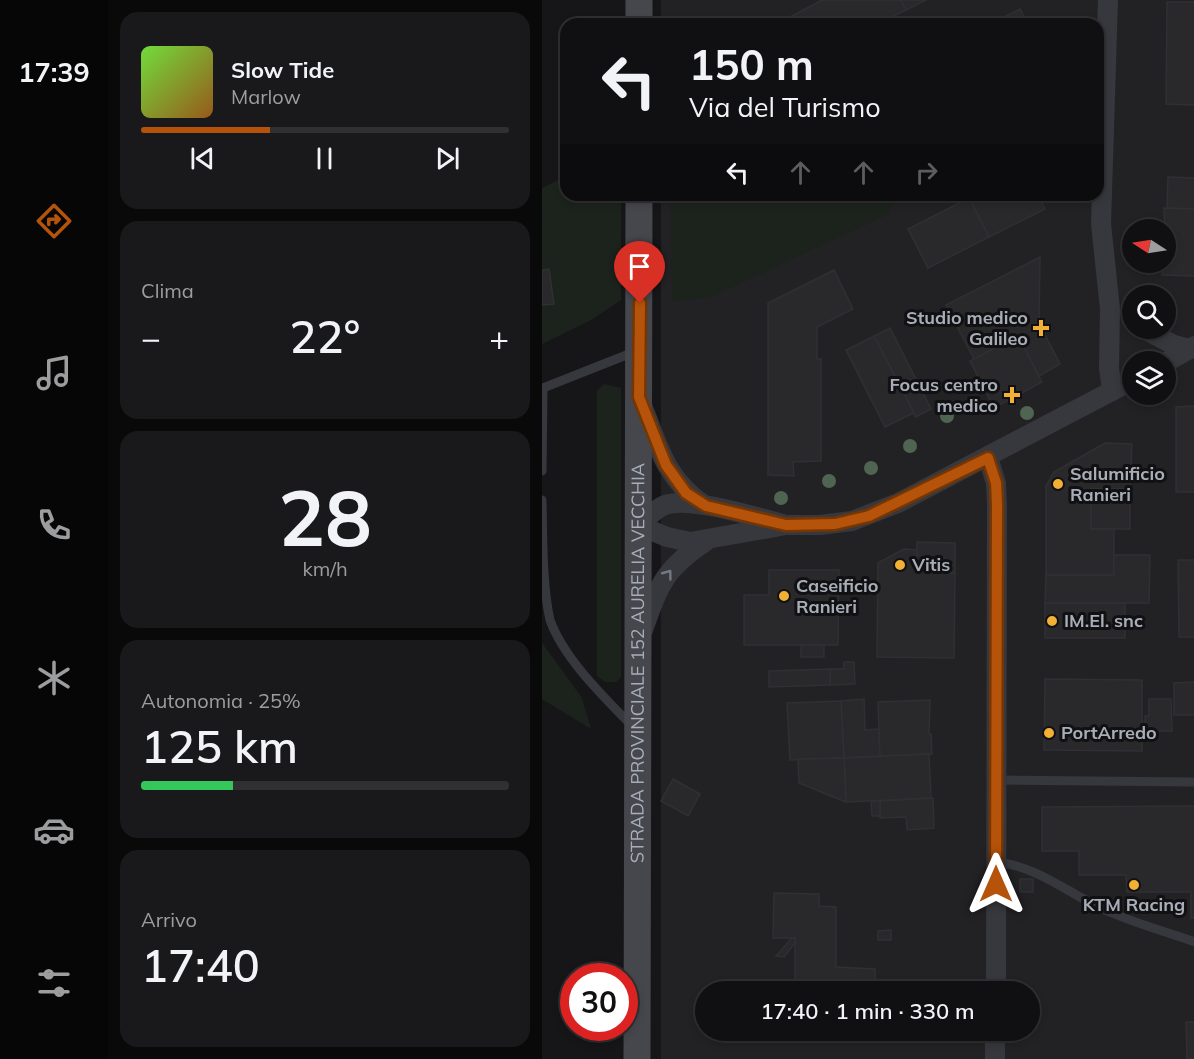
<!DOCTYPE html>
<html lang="it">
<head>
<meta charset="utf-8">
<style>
	:root { --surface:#101012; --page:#19191b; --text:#f1f3f6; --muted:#9c9d9f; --line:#303032; --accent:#b45309 }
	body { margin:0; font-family:Mulish,sans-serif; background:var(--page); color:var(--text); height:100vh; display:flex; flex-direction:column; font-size:22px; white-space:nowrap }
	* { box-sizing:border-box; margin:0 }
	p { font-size:20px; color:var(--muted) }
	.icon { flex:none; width:33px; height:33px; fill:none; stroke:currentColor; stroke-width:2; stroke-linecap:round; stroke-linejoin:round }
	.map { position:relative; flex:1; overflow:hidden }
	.details { display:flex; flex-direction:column; gap:12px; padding:12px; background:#09090a; width:434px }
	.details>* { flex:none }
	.banner { position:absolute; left:18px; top:18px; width:544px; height:183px; border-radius:18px; box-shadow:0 3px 9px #0003,0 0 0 2px var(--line); background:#101012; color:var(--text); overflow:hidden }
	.needle { width:39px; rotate:282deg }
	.buttons { position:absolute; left:580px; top:219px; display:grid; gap:12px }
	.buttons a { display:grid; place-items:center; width:54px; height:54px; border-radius:50%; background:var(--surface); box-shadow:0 3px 9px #0003,0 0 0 2px var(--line); font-size:30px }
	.speed { position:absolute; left:18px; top:963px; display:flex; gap:12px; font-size:30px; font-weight:700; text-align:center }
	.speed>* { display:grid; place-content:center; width:78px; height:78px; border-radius:50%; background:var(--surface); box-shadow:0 3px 9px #0003,0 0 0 2px var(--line); line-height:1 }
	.speed .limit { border:9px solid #d22; background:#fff; color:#111 }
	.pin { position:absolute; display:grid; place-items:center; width:51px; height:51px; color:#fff; margin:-62px -26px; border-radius:50% 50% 50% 0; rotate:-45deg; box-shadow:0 0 6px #0007 }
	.pin .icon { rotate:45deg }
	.me { position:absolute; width:66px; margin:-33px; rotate:0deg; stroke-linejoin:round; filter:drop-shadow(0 0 4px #0008) }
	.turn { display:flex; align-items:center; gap:21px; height:126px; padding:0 30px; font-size:27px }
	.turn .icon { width:78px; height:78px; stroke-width:2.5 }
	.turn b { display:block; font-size:42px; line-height:51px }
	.lanes { display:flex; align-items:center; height:57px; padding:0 30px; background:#0003; justify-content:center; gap:30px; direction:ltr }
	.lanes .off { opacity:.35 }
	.big { font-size:45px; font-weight:600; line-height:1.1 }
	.details .card { flex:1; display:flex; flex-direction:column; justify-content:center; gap:9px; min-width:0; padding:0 21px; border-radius:18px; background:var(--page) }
	.details .dial { align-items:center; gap:0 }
	.dial b { font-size:78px; line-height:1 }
	.song { display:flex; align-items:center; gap:18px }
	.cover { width:72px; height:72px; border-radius:9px; background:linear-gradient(135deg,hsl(100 70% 55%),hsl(30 70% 35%)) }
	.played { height:6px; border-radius:3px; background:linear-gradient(90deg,var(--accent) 35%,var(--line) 35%) }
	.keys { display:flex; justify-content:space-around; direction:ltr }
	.heat { display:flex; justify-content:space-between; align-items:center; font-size:33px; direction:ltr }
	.charge { height:9px; border-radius:4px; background:linear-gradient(90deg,#34c759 25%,var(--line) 0) }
	.trip { position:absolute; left:153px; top:981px; width:345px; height:60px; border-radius:30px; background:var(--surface); box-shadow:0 3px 9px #0003,0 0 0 2px var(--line); font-weight:600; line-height:60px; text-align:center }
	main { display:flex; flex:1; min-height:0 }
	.menu { display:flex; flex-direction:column; width:108px; justify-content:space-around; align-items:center; background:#060607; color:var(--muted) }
	.menu .icon { width:42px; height:42px }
	.menu .on { color:var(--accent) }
	.menu b { font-size:27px; color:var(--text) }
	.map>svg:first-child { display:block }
</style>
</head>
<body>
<main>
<nav class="menu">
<b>17:39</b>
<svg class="icon on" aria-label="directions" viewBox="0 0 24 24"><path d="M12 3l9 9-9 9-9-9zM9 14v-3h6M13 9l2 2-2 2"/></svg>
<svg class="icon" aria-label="music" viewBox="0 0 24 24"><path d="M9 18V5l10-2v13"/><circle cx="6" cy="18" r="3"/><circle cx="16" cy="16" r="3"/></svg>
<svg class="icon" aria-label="phone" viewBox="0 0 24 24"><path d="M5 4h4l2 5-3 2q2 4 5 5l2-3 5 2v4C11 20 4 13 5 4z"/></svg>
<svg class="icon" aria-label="climate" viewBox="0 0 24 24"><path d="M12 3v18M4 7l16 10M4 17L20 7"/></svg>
<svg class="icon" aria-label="car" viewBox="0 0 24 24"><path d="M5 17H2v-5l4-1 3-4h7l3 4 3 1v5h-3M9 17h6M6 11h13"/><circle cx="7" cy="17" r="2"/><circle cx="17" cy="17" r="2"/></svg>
<svg class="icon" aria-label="filters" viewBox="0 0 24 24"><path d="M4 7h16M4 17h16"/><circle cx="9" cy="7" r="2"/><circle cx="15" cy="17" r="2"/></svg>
</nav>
<section class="details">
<div class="card">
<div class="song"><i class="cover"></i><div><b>Slow Tide</b><p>Marlow</p></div></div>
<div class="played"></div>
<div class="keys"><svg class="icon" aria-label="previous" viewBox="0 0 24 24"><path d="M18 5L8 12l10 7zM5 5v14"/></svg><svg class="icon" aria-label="pause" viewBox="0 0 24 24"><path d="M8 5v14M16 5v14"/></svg><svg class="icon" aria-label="next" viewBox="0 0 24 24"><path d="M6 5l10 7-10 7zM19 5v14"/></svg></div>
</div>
<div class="card"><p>Clima</p>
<div class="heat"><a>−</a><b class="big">22°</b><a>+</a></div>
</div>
<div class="card dial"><b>28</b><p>km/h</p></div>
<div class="card"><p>Autonomia · 25%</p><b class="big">125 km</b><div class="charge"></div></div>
<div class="card"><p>Arrivo</p><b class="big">17:40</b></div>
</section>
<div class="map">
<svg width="653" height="1059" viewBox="0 0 653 1059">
	<rect width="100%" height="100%" fill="#161618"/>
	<path fill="#222225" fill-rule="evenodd" d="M119,0H652V1059H119V195H556V24H119ZM591,230H624V262H591ZM591,296H624V328H591ZM591,362H624V394H591ZM164,992H488V1030H164Z"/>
	<g fill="#1c231d">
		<polygon points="24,176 24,195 79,195 79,300 49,320 0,344 0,188"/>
		<polygon points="128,195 348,195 349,213 167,298 130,301"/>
		<polygon points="62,384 79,388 79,677 74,682 63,682 55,676 55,391"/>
		<polygon points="0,643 40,698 49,729 0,699"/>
	</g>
	<g fill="#29292c" stroke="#303034" stroke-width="1.5">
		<polygon points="280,0 359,0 364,10 336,24 235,24"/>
		<polygon points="359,0 384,0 364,10"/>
		<polygon points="625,2 653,2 653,105 624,104"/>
		<polygon points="478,9 486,24 448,24"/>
		<polygon points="626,177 653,178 653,209 625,208"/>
		<polygon points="433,195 496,195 503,209 447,237 427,198"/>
		<polygon points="427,198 447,237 386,268 366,229"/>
		<polygon points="622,208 653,209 653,276 620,275 621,262 624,262"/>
		<polygon points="498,257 497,323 518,364 497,376 476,336 432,359 404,305"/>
		<polygon points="7,269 12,304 0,305 0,270"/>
		<polygon points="292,270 311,309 275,327 275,359 279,359 279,461 251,462 252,476 226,475 226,303"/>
		<polygon points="348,328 389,409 374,417 332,336"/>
		<polygon points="332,336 372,413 343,427 304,350"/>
		<polygon points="476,336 500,382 452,408 428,361"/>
		<polygon points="653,406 653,492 634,492 634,407"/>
		<polygon points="563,443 590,444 588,489 549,489 549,529 572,529 572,575 504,575 504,486 512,472"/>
		<rect x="549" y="489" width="39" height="40"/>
		<polygon points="375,542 413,543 413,573 375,573"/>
		<polygon points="362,549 375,550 375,573 413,573 412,658 335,657 336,563"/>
		<polygon points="572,555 608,555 607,603 503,603 504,575 572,575"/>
		<polygon points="636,560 653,560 653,637 637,637"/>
		<polygon points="227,570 297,570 296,645 202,645 202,595 227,595"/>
		<rect x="503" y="603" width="80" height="35"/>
		<rect x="259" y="645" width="23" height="12"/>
		<polygon points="302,662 312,662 313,684 288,685 288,669 302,669"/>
		<polygon points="288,669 288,685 227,687 227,671"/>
		<polygon points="503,679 600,680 600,751 502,750"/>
		<polygon points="653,682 653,715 632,715 632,683"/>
		<polygon points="322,699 323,730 337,729 338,756 302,758 299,701"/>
		<polygon points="607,699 629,699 630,731 603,731 603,716 607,716"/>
		<polygon points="388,700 387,734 389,734 390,754 338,756 336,702"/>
		<polygon points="299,701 302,758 248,760 245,703"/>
		<polygon points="387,754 389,798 304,802 302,758"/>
		<polygon points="302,758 304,802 257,783 256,759"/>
		<polygon points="131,779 158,794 146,816 119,801"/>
		<polygon points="391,798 392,828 365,830 364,817 338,818 338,801"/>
		<polygon points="329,801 338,801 338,816 330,816"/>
		<polygon points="653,806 653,918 649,918 649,892 585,892 584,875 537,875 537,851 500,851 500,807"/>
		<rect x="478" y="879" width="13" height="13"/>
		<polygon points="232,893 277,894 277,906 294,907 294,967 333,969 333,992 253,992 253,938 231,938"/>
		<polygon points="349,930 349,940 336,940 336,931"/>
		<polygon points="250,938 253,938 253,943 242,957 234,956"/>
		<polygon points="644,1022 653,1022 653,1059 645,1059"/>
	</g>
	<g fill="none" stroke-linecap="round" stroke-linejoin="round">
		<g stroke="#37383d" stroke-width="9">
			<polyline points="0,471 1,388 92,352"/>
			<path d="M0,500C1,539 0,584 8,620C22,659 62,697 90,726"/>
			<polyline points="454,780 653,782"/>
			<path d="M454,862C497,866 529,896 568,912C595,924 625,932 653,942"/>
		</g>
		<g stroke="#37383d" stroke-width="20">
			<polyline points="566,0 559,224 568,309 567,368 570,391"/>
			<polyline points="600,328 632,345 647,349"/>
			<polyline points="624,362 653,346"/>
			<path d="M101,408C117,448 124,479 162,505"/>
			<polyline points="446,458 454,483 455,505 454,992"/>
			<path d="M244,525C217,518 148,496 123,505C113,509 105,518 96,525L125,537L148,542L244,525H278L310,521L356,503L591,380"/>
			<path d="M101,630C117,585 122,569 163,542"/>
			<polyline points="453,1059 453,1030"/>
		</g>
		<g stroke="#45474d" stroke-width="27">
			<polyline points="97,0 97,24"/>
			<path id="s1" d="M95,1059L97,195"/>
		</g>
	</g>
	<g fill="#506452">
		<circle cx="485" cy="413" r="7"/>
		<circle cx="405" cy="416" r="7"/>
		<circle cx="368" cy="446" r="7"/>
		<circle cx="329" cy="468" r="7"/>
		<circle cx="287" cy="481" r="7"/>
		<circle cx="239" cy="498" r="7"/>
	</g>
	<defs><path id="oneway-chevron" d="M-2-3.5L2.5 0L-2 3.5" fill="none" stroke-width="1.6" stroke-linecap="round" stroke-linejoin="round" transform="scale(1.5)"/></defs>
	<use stroke="#757881" href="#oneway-chevron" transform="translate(126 574) rotate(-53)"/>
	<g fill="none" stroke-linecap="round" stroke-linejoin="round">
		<g stroke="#753606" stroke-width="15">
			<polyline id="route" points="98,303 97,397 124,465 144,493 164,506 244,525 293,524 327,516 446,458 454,483 455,505 454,884"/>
		</g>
		<use href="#route" stroke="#b45309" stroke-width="10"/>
	</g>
	<g fill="#f2b134" stroke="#111113" stroke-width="2">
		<path d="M496 319h6v6h6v6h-6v6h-6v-6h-6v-6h6z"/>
		<path d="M467 386h6v6h6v6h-6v6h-6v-6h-6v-6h6z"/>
		<circle cx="516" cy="484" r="6"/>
		<circle cx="358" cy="565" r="6"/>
		<circle cx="242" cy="596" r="6"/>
		<circle cx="510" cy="621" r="6"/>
		<circle cx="507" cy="733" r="6"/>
		<circle cx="592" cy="885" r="6"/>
	</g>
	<g text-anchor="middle" stroke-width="6" stroke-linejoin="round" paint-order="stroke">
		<g font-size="18" font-weight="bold" fill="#a8adb8" stroke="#111113" text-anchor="start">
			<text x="486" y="324" text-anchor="end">Studio medico<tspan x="486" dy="21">Galileo</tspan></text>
			<text x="456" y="391" text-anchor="end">Focus centro<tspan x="456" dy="21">medico</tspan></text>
			<text x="528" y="480">Salumificio<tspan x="528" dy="21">Ranieri</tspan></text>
			<text x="370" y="571">Vitis</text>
			<text x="254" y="592">Caseificio<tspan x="254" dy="21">Ranieri</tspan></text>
			<text x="522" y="627">IM.El. snc</text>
			<text x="519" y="739">PortArredo</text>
			<text x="592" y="911" text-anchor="middle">KTM Racing</text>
		</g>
		<g font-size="18" fill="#a8adb8" stroke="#111113">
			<text dy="6" stroke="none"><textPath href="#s1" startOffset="396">STRADA PROVINCIALE 152 AURELIA VECCHIA</textPath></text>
		</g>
	</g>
</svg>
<div class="buttons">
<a><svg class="needle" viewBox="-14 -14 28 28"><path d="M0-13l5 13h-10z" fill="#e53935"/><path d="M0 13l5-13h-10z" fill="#9c9d9f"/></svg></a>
<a><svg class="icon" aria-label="search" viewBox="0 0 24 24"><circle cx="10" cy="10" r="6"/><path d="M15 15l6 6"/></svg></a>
<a><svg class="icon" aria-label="layers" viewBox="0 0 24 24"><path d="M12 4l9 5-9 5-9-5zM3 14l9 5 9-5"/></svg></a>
</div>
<div class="speed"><div class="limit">30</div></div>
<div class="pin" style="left:98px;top:303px;background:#d93025"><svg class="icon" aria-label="arrive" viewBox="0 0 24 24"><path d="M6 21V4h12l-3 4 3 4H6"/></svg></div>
<svg class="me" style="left:454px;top:884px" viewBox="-20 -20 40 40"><path d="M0-17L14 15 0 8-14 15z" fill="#b45309" stroke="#fff" stroke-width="4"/></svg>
<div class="trip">17:40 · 1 min · 330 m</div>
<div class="banner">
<div class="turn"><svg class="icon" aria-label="left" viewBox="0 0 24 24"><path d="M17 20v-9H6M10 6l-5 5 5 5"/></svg><div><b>150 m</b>Via del Turismo</div></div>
<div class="lanes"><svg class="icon" aria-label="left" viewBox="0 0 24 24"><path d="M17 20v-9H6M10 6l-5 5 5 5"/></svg><svg class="icon off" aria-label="ahead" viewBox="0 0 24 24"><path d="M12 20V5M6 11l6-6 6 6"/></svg><svg class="icon off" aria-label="ahead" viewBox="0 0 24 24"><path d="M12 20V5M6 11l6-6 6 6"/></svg><svg class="icon off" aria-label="right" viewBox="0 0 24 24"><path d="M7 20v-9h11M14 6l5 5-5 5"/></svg></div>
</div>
</div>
</main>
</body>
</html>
